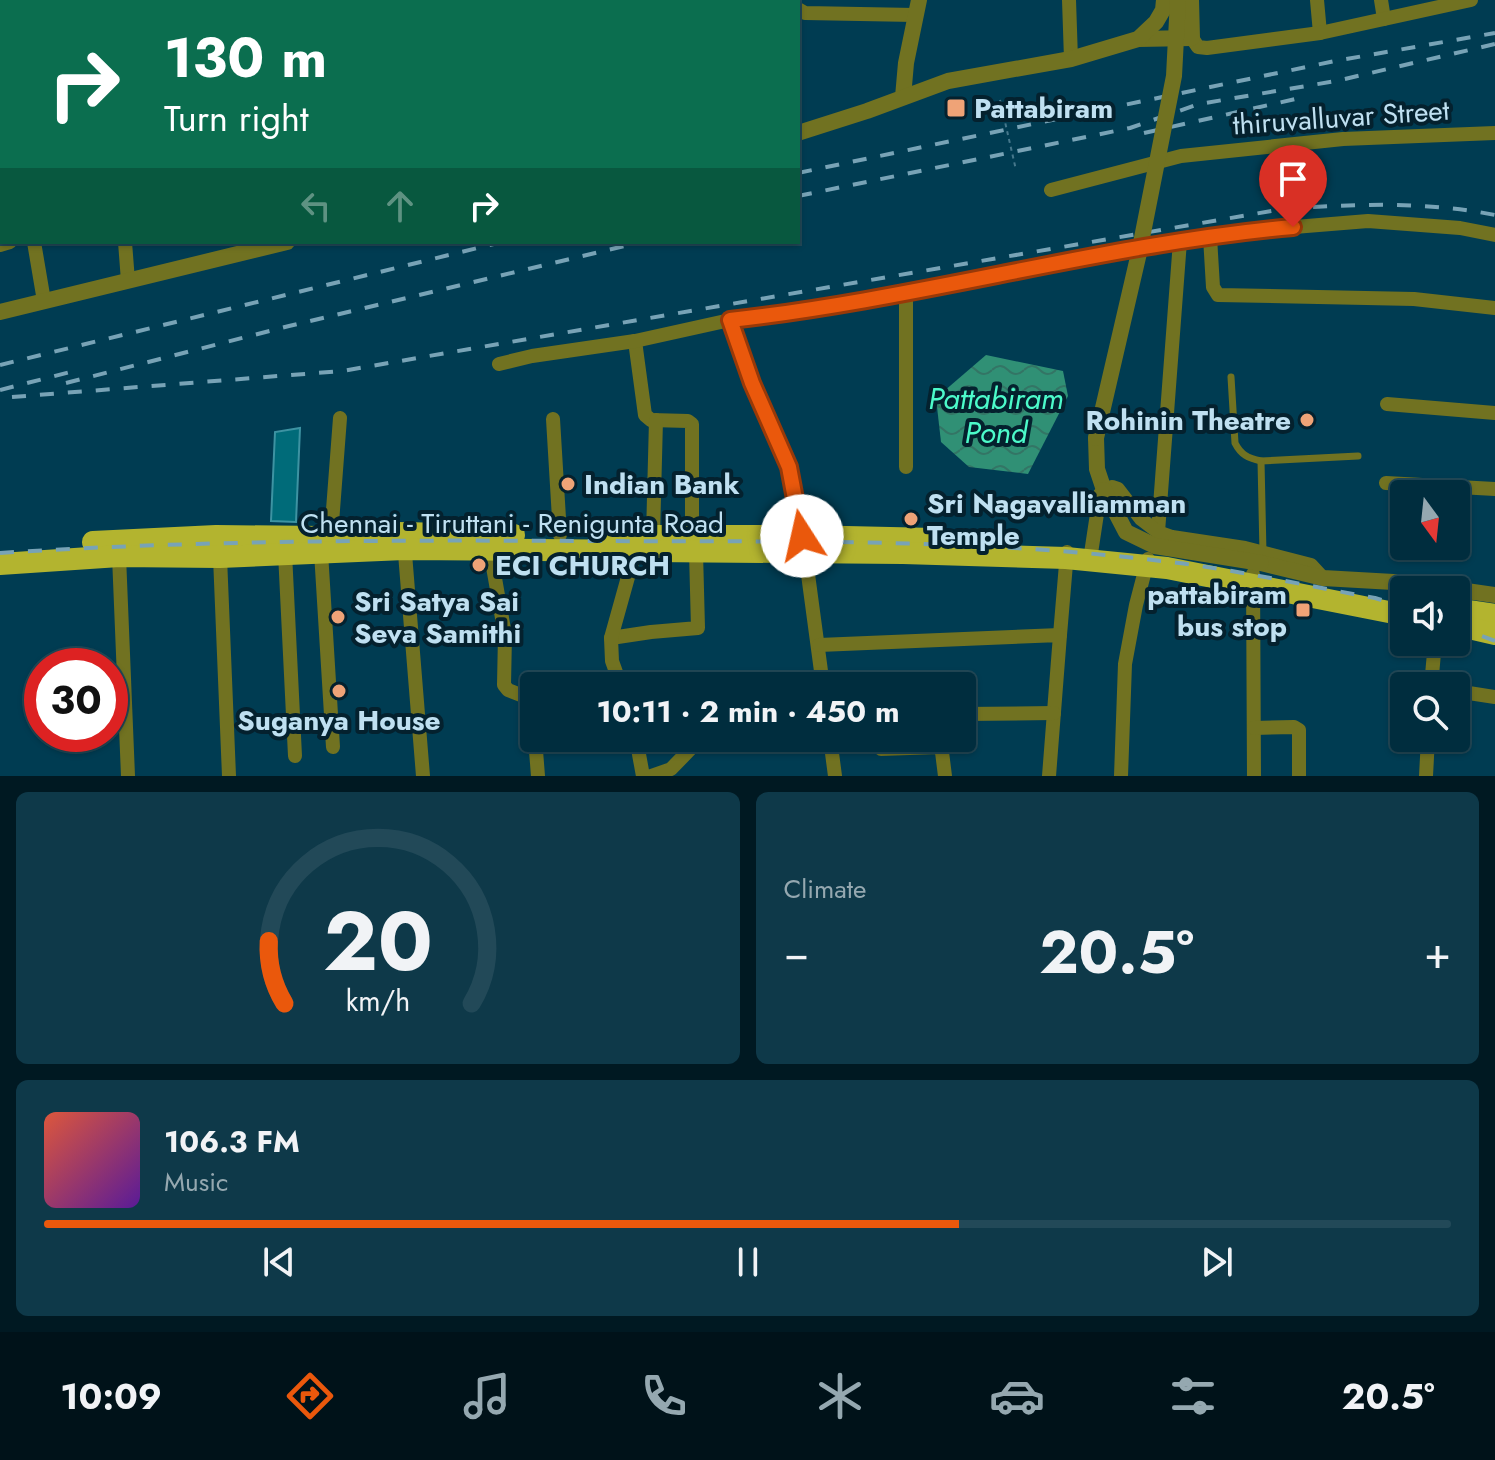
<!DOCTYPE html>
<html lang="en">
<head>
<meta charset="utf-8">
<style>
	:root { --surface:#002d3e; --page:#0e3949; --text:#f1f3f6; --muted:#95a8b0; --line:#224958; --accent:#ea580c }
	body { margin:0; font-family:Jost,sans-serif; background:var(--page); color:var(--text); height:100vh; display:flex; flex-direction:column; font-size:30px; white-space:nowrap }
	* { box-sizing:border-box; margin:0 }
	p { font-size:26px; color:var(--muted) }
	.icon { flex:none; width:44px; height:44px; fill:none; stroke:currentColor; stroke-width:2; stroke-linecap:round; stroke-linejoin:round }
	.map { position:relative; height:776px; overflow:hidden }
	.details { display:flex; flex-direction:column; gap:16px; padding:16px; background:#001922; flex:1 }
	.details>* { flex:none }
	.hud { position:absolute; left:0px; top:0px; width:800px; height:244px; box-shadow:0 2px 6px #0004,0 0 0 2px var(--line); background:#0b6e4f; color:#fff; overflow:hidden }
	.needle { width:52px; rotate:165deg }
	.fabs { position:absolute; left:1390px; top:480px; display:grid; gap:16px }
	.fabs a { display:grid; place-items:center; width:80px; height:80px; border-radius:8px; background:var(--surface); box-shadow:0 2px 6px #0004,0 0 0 2px var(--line); font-size:40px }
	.speed { position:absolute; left:24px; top:648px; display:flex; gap:16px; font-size:40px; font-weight:700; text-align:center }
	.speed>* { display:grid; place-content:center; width:104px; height:104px; border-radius:50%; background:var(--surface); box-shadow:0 2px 6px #0004,0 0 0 2px var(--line); line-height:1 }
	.speed .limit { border:12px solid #d22; background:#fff; color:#111 }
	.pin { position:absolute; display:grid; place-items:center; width:68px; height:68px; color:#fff; margin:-82px -34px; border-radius:50% 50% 50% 0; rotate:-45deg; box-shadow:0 0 8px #0007 }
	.pin .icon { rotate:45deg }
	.me { position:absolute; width:88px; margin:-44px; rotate:350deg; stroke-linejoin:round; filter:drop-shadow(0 0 6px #0008) }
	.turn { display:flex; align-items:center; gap:28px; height:168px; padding:0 32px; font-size:36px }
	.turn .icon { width:104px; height:104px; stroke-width:2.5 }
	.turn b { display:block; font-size:56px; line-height:68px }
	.lanes { display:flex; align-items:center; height:76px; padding:0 32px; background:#0003; justify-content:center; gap:40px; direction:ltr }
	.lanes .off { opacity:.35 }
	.big { font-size:60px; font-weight:700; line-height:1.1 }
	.details .tile { flex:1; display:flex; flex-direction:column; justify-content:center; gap:12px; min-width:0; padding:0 28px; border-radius:12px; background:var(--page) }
	.details .dial { align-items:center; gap:0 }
	.dial svg { height:208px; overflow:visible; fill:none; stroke:var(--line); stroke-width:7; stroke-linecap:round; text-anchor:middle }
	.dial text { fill:var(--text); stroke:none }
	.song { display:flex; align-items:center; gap:24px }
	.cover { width:96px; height:96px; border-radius:12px; background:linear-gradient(135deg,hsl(10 70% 55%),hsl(270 70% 35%)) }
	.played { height:8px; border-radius:4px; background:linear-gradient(90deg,var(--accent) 65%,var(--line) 65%) }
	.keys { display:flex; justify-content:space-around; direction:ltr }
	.heat { display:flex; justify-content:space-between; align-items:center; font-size:44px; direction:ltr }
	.details .tiles { flex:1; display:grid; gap:16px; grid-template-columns:1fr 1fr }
	.tile:last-child { grid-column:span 2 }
	.trip { position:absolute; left:520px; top:672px; width:456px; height:80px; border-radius:8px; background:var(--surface); box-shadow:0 2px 6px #0004,0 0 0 2px var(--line); font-weight:700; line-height:80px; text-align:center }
	.tab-bar { display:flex; height:128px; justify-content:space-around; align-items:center; background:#001219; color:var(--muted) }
	.tab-bar .icon { width:56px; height:56px }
	.tab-bar .on { color:var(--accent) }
	.tab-bar b { font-size:36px; color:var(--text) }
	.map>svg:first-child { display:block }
</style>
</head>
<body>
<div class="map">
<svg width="1495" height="776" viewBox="0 0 1495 776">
	<defs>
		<pattern id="water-waves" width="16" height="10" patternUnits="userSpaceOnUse" patternTransform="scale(2)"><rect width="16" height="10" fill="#309075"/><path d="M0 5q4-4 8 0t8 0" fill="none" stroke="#337565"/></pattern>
	</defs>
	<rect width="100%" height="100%" fill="#003c52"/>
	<polygon fill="url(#water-waves)" points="986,355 1063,371 1068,396 1028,474 969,467 941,442 936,398"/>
	<polygon fill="#006b79" stroke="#3d93a2" stroke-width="2" points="300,428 296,522 271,521 275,432"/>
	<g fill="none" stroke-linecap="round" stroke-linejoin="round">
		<g stroke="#717221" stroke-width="7">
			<path d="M1231,377L1235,443C1241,455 1248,458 1261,461L1358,456"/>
			<polyline points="1261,461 1263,553"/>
		</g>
		<g stroke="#717221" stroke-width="14">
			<polyline points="289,0 289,2"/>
			<polyline points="1069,0 1071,59"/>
			<polyline points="1317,0 1320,33"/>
			<polyline points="1381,0 1384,19"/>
			<polyline points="261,2 273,0"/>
			<polyline points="467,2 469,0"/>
			<polyline points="623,2 623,0"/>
			<polyline points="798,9 805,13 915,15"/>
			<polyline points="0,27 2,27"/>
			<polyline points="1192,38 1198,47 1207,48 1320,33 1471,0"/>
			<polyline points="0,93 2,93"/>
			<polyline points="1,163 2,169"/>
			<polyline points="1051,190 1181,156 1343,139 1495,133"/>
			<polyline points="1210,237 1213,287 1218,295 1414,299 1495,308"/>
			<polyline points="34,242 44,301"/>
			<polyline points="125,242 128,281"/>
			<polyline points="0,245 10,242"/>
			<polyline points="730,320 752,383 789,467 805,552 823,686"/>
			<polyline points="635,341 645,415 651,420 688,421 692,424 692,537"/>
			<polyline points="499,364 532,356 635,341 730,320 906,292 1180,241 1269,229 1368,221 1460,228 1495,235"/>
			<polyline points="1387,404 1495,413"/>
			<polyline points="553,419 560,535"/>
			<polyline points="906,467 906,292"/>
			<polyline points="1386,483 1495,489"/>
			<polyline points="1158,532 1180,241"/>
			<polyline points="331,536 340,418"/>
			<polyline points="653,536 656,420"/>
			<polyline points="404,541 423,776"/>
			<polyline points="490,550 505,635 504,685 508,690 531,699 534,730"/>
			<polyline points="321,552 333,747"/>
			<polyline points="285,553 295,756"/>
			<polyline points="119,556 128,776"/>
			<polyline points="220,557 229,776"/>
			<polyline points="1090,560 1100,494 1112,487 1118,489 1141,519 1158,532 1172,537 1245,548 1311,565 1323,578"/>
			<polyline points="1253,574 1254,776"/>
			<polyline points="1060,635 1067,552"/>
			<polyline points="611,638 651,632 698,628 696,552"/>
			<polyline points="819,645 1060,635 1049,776"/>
			<polyline points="621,686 612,661 611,638 635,552"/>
			<polyline points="1431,686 1435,642"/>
			<polyline points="1456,691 1495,697"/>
			<polyline points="962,714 1054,713"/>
			<polyline points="1254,728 1294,727 1299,730 1299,776"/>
			<polyline points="535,738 538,776"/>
			<polyline points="636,738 643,776"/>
			<polyline points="830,738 835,776"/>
			<polyline points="881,749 938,747 942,752 945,776"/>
			<polyline points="651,776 671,769 701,738"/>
			<polyline points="1121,776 1125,664 1136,605 1148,559"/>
			<polyline points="1426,776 1428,738"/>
		</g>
		<g stroke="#717221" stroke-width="16">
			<polyline points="1138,39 1192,38 1191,0"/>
			<polyline points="903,97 906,63 919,0"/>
			<polyline points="798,133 867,111 948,81 1071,59 1138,39 1156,22 1163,10 1164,0"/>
			<polyline points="0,312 287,242"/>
			<polyline points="1096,438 1097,469 1104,490"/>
			<polyline points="1261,563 1323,578 1411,583 1495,595"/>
		</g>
		<g stroke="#b3b42f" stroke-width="22">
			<polyline points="613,536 802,536 934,539"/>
			<polyline points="93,542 216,536 321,537 397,533 514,535"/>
			<polyline points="0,564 119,556 220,557 404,549 903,553 1066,558 1167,568 1404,615"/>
			<polyline points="1456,609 1495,615"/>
			<polyline points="1456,625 1495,634"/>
		</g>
		<g stroke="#78a3b6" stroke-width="4" stroke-dasharray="14 14" stroke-linecap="butt">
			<polyline points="1144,133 1300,98"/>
			<polyline points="798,173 1335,61 1495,33"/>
			<polyline points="798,196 1130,128 1199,104 1336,81 1495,44"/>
			<polyline points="0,365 502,242"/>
			<polyline points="66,383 289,326 641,242"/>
			<polyline points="0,390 78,370"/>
			<path d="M12,397L342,371L1283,209C1354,204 1425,201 1495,215"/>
			<path d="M0,553C198,540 397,540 596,541C788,542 979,538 1170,562C1239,570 1307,586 1375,598L1404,607"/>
			<polyline points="1456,626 1495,641"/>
		</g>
		<polyline stroke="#46788c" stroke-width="2" stroke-dasharray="4 4" stroke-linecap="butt" points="1000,100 1016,170"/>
		<g stroke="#717221" stroke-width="16">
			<polyline points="1096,438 1139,253 1174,76 1178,0"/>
			<polyline points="1104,490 1126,532 1155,546 1261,563"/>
		</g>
	</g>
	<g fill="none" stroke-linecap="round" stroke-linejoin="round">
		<g stroke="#983908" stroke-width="20">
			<path id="route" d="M802,536L789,467L752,383L730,320C920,299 1104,244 1293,227"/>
		</g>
		<use href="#route" stroke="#ea580c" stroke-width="14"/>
	</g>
	<g fill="#efa377" stroke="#04212e" stroke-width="3">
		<rect x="946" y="98" width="20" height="20" rx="4"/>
		<circle cx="1307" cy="420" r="8"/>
		<circle cx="568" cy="484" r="8"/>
		<circle cx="911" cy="519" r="8"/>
		<circle cx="479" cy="565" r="8"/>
		<rect x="1295" y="602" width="16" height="16" rx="4"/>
		<circle cx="338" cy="617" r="8"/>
		<circle cx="339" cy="691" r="8"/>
	</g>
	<g text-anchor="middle" stroke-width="8" stroke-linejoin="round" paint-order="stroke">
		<g font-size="28" font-weight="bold" fill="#bfe0f1" stroke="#04212e" text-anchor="start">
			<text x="974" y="118">Pattabiram</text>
			<text x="1291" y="430" text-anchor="end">Rohinin Theatre</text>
			<text x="584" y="494">Indian Bank</text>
			<text x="927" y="513">Sri Nagavalliamman<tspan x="927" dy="32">Temple</tspan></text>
			<text x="495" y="575">ECI CHURCH</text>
			<text x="1287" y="604" text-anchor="end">pattabiram<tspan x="1287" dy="32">bus stop</tspan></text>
			<text x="354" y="611">Sri Satya Sai<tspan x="354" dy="32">Seva Samithi</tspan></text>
			<text x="339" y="730" text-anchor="middle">Suganya House</text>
		</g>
		<g font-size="28" fill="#bfe0f1" stroke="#04212e">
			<text transform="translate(1341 117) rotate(-4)" y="10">thiruvalluvar Street</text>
			<text x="512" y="533">Chennai - Tiruttani - Renigunta Road</text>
		</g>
		<g font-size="30" font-style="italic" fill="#4cfaca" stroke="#04212e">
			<text x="996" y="409">Pattabiram<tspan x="996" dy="34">Pond</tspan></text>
		</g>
	</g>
</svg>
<div class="fabs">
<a><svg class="needle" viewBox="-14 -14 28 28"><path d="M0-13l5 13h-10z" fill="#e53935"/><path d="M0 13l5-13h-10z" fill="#95a8b0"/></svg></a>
<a><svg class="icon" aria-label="sound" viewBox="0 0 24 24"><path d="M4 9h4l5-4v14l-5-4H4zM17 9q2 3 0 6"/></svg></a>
<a><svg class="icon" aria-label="search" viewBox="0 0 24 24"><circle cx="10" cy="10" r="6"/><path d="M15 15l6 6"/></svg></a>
</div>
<div class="speed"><div class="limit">30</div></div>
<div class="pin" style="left:1293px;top:227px;background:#d93025"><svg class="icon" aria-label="arrive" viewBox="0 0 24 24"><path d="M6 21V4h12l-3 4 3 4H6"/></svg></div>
<svg class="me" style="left:802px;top:536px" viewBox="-20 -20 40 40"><circle r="19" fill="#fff"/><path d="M0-13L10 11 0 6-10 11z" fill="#ea580c"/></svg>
<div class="trip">10:11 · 2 min · 450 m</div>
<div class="hud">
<div class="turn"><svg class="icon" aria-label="right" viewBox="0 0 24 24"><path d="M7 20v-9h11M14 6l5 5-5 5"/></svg><div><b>130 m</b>Turn right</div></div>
<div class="lanes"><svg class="icon off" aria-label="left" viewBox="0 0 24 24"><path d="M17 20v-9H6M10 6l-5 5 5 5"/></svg><svg class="icon off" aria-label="ahead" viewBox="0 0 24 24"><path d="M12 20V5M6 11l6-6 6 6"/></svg><svg class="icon" aria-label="right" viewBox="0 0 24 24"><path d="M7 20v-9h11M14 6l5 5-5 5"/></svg></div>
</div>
</div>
<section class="details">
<div class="tiles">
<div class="tile dial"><svg viewBox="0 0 100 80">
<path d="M14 69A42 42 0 1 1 86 69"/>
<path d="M14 69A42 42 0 0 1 8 45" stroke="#ea580c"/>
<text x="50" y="56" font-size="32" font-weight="700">20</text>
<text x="50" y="72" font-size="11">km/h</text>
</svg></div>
<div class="tile"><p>Climate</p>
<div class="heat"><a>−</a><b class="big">20.5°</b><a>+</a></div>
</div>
<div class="tile">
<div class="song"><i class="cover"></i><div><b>106.3 FM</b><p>Music</p></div></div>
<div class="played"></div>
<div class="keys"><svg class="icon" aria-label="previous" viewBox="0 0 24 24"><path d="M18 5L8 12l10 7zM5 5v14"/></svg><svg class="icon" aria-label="pause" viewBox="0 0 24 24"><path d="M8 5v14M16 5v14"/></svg><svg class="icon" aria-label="next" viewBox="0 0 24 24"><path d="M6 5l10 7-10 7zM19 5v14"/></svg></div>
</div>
</div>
</section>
<nav class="tab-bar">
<b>10:09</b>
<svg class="icon on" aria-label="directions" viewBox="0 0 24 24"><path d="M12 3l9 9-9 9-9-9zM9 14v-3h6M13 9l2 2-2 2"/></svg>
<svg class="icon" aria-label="music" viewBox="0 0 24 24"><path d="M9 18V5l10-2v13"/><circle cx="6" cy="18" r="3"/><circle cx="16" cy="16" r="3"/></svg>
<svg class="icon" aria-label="phone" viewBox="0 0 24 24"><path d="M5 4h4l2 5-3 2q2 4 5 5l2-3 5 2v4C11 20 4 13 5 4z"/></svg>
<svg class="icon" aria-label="climate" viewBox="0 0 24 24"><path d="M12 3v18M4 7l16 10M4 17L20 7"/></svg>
<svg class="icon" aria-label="car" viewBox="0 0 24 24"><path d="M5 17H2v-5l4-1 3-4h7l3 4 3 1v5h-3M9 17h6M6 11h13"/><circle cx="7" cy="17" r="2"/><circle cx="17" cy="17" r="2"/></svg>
<svg class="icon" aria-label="filters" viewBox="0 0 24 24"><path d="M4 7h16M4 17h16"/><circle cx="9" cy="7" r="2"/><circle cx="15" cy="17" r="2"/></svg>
<b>20.5°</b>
</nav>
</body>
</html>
